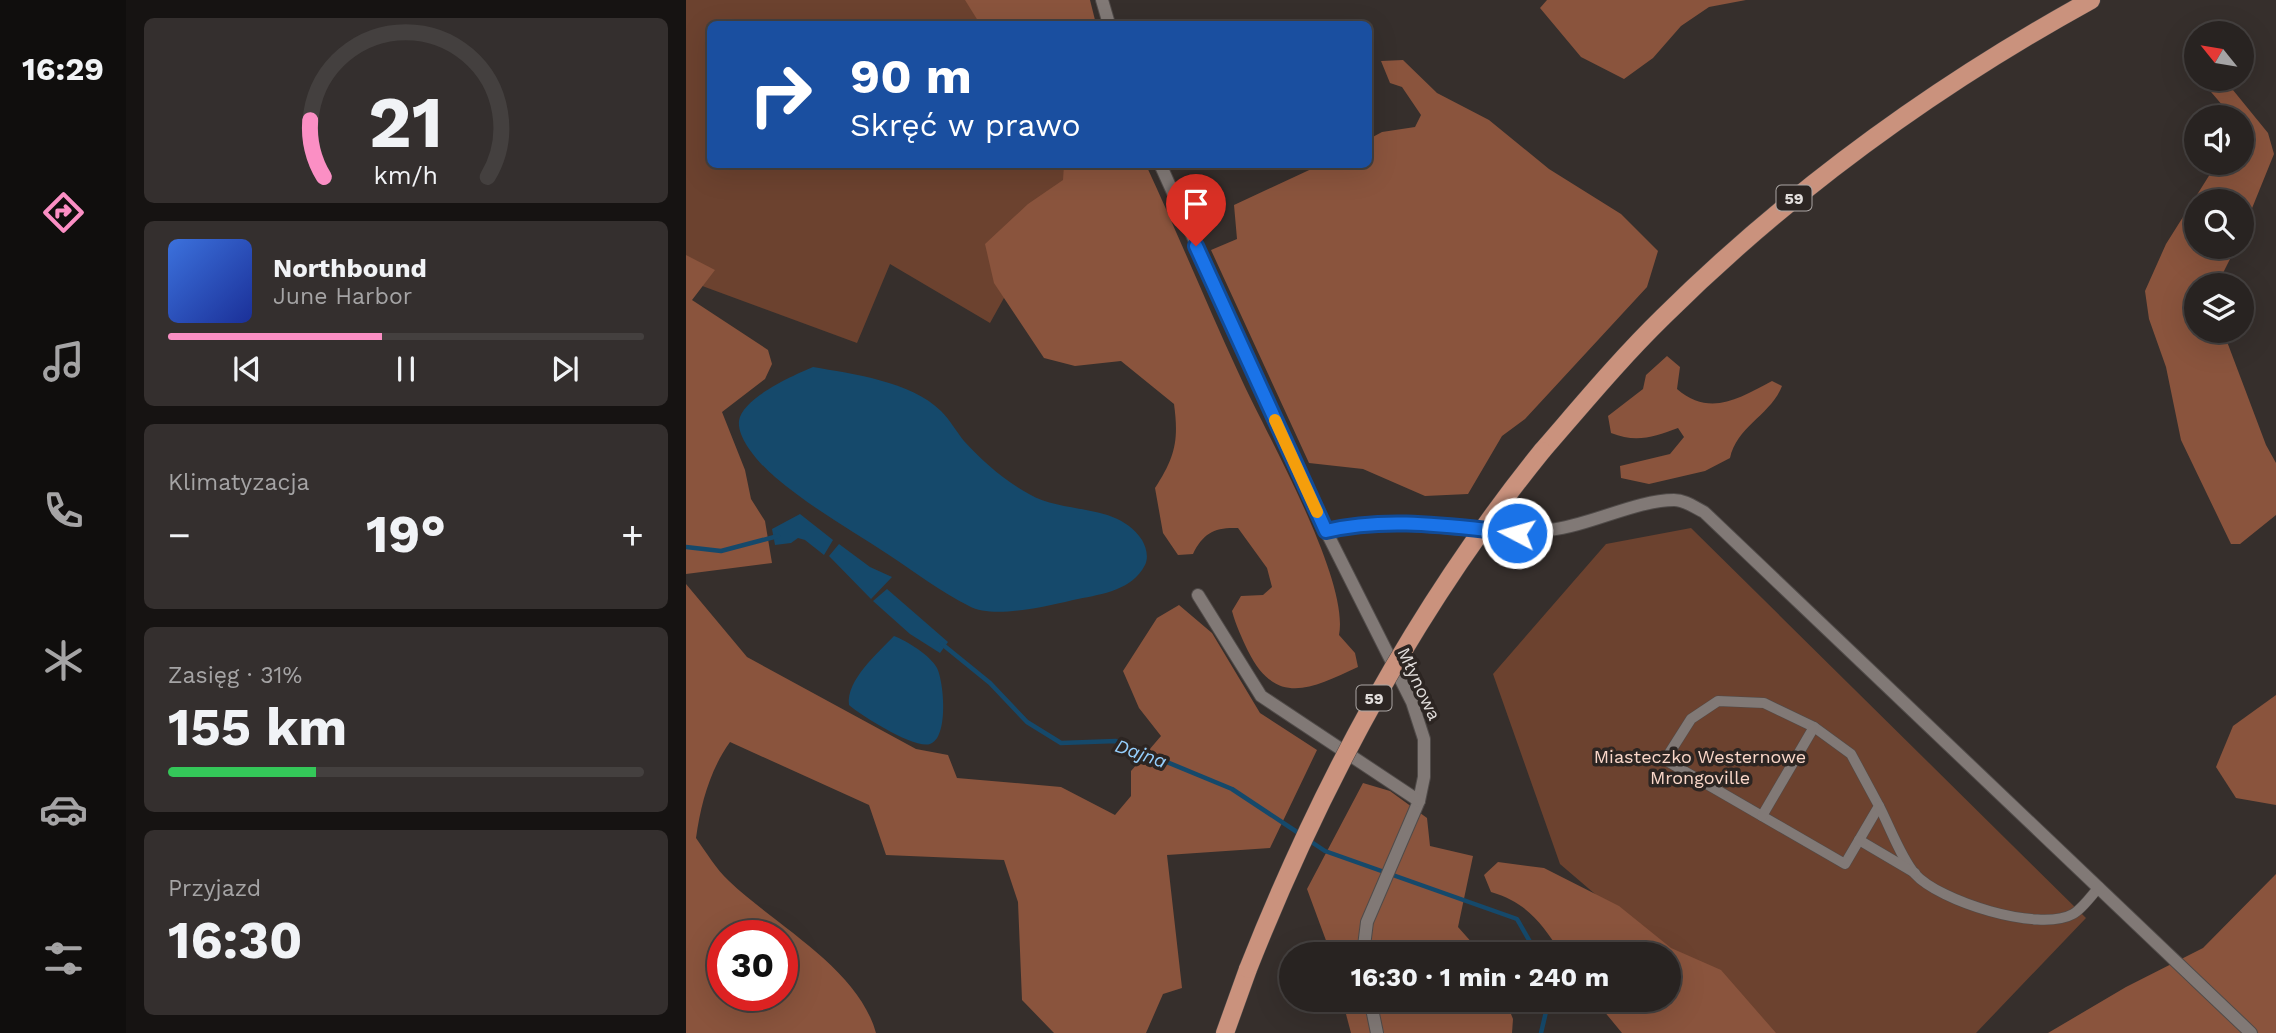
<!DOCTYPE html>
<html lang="pl">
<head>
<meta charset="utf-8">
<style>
	:root { --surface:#282321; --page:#342f2e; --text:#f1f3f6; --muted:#a5a4a5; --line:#44403f; --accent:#fb8fc4 }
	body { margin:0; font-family:"Work Sans",sans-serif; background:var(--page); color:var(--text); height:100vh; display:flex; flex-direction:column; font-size:26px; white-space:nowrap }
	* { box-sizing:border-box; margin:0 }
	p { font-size:23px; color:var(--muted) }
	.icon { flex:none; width:38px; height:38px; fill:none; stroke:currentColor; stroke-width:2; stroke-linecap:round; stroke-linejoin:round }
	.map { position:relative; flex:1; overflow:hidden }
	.sheet { display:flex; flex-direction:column; gap:18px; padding:18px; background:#161312; width:560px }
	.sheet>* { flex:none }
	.top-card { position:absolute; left:21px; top:21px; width:665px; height:147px; border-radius:10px; box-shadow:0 7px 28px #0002,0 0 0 2px var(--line); background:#1a4fa0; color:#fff; overflow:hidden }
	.needle { width:46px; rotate:300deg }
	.fabs { position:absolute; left:1498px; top:21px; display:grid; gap:14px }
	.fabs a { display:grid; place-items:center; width:70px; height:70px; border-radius:50%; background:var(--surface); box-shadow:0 7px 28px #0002,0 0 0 2px var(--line); font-size:35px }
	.speed { position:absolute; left:21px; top:920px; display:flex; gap:14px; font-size:35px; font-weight:700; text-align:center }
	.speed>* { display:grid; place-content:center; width:91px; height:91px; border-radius:50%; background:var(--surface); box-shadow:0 7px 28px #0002,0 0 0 2px var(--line); line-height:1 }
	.speed .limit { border:10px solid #d22; background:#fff; color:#111 }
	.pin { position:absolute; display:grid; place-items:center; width:60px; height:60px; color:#fff; margin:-72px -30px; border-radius:50% 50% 50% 0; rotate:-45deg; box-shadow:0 0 7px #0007 }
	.pin .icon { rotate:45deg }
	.me { position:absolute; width:77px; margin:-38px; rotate:276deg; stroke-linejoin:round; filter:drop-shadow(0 0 5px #0008) }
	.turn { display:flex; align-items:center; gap:24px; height:147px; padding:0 28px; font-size:32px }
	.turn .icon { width:91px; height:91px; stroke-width:2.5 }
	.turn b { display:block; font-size:49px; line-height:60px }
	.big { font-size:52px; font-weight:700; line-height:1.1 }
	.sheet .card { flex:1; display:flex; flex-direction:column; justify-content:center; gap:10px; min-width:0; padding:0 24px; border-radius:10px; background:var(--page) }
	.sheet .dial { align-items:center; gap:0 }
	.dial svg { height:182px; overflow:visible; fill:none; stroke:var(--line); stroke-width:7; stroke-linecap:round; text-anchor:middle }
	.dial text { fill:var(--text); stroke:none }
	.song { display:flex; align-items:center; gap:21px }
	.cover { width:84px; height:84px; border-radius:10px; background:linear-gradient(135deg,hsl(220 70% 55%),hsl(230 70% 35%)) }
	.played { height:7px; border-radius:4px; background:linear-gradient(90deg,var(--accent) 45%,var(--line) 45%) }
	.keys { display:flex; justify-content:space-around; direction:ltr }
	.heat { display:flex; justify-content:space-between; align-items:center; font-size:38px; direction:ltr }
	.charge { height:10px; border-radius:5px; background:linear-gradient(90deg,#34c759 31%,var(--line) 0) }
	.trip { position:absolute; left:593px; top:942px; width:402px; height:70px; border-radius:35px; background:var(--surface); box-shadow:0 7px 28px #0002,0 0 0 2px var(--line); font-weight:700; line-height:70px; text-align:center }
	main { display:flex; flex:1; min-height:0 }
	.tabs { display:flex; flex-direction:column; width:126px; justify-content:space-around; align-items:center; background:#100e0d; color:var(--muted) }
	.tabs .icon { width:49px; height:49px }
	.tabs .on { color:var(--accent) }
	.tabs b { font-size:32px; color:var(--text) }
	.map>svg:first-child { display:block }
</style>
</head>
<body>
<main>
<nav class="tabs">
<b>16:29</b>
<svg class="icon on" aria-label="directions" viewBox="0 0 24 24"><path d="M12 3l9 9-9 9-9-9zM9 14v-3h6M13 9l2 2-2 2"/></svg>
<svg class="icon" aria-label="music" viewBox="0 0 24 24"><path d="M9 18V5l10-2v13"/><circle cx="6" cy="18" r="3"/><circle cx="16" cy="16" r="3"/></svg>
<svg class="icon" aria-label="phone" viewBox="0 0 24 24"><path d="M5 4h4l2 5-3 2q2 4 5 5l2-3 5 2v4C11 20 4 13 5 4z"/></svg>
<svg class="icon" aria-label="climate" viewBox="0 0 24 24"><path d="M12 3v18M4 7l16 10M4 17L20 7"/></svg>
<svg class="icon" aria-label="car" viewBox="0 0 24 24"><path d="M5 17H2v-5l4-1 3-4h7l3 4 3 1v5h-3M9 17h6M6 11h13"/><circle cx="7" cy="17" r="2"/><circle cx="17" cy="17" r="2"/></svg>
<svg class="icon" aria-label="filters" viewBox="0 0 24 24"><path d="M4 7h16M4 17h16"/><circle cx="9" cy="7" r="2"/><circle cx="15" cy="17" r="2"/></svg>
</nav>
<section class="sheet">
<div class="card dial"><svg viewBox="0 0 100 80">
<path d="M14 69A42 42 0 1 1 86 69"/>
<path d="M14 69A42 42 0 0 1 8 44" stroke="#fb8fc4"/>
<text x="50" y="56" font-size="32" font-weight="700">21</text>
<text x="50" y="72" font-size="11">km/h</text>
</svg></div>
<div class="card">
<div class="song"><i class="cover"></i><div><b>Northbound</b><p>June Harbor</p></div></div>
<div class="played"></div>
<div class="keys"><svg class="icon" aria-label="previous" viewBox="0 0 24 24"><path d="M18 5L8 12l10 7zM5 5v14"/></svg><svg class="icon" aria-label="pause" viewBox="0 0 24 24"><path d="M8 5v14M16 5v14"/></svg><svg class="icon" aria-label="next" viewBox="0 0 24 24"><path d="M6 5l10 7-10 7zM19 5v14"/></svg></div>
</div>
<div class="card"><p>Klimatyzacja</p>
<div class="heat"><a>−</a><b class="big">19°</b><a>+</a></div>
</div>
<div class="card"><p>Zasięg · 31%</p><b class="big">155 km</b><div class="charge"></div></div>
<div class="card"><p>Przyjazd</p><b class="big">16:30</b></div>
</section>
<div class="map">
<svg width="1590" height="1033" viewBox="0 0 1590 1033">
	<rect width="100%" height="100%" fill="#362f2c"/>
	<g fill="#6c422f">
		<polygon points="0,0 300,0 316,24 24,24 24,164 392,165 304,323 204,264 171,343 0,280"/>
		<polygon points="1005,528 1400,918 1290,1033 1072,1033 984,954 979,954 874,864 807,674 920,544"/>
	</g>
	<g fill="#8a543d" fill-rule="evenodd">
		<polygon points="279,0 404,0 410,24 294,24"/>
		<polygon points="861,0 1060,0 1023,7 995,26 967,58 938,79 895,57 854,8"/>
		<polygon points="717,60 751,93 803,120 863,169 935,214 972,251 961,287 839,419 816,436 782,494 739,496 677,469 623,463 525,250 551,239 548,205 634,165 682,164 683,139 696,132 729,127 735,115 716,87 704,83 695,61"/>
		<polygon points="1514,79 1538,79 1582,133 1588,154 1556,233 1556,201 1510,201 1510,247 1550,247 1531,285 1510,285 1510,331 1537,331 1580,445 1590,463 1590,515 1554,544 1545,544 1495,440 1480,367 1463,319 1459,291 1480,244 1531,163 1556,163 1556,117 1541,117 1537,106"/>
		<path d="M378,165H460C492,234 521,305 553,374C579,432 664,579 653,635L669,653L672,667C625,689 590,707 562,651C556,638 550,626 546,611L555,596L577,595L586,587L581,568L552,528C529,527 517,533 507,554L492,555L477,533L469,488C489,457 493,441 488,404L435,361L389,366L358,358L308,283L299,244L342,204L377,180Z"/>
		<polygon points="0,255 29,270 6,300 82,350 86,364 79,379 36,412 59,470 65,499 79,521 86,563 0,574"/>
		<path d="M981,356L994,367L991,389C1024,417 1052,399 1086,381L1096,386C1085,415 1051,426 1044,458L1019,471L963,484L935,478L934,466L984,454L998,437L992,428C968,437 950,443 925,433L922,416L957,389L960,375Z"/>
		<path d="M0,584L61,657L230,749L262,755L271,778L375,787L429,815L445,796V771L475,736L453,708L437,671L471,618L493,605L526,633L574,713L631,750L584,848L481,855L496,988L477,994L460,1033H368L336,1000L332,902L318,860L200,855L183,805L44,742C24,770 15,803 10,838C20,852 30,869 43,881C90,926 172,968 190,1033H0ZM37,936H96V996H37Z"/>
		<polygon points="1590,695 1590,805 1550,798 1530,767 1547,726"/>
		<polygon points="677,783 704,791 741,818 744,846 787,856 772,927 796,954 645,954 621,889"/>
		<path d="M812,862L858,868L933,906L985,948L1035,970L1090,1033H936L908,999H984V954H876C855,923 842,903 805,892L798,875Z"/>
		<polygon points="1590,874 1590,1033 1362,1033 1440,987 1517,948"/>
		<polygon points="656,999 819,999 827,1019 826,1033 665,1033"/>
	</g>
	<g fill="#15496b">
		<path d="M127,367C166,374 225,381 255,411C264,420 270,431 278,441C296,461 319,481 343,494C379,515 431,502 456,540C460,547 463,557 459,565C446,590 417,594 392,599C365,605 308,620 283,606C255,592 229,572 203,555C165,530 124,507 89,477C76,466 51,440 53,421C56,398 108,375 127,367Z"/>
		<polygon points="114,514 147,540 138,555 119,540 112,538 105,543 89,545 86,529"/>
		<polygon points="153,544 184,567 206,577 185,599 143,556"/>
		<polygon points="201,589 262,642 254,653 224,634 187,601"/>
		<path d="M208,636C221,641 244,655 251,668C258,682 263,738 244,744C228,749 176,716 163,705C160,680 192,653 208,636Z"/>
	</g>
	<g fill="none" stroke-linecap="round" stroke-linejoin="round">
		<g stroke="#15496b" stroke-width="4.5">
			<polyline points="0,547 35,551 92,536"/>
			<polyline points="256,644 304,683 341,722 375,743 430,741 546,789 614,834"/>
			<polyline points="621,839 639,851 831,919 851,954"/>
			<polyline points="855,1033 863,999"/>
		</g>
		<g stroke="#504b49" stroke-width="11">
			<g id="pedestrian">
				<polygon points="1032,701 1078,703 1128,727 1165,754 1193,806 1159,864 979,760 1005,719"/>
				<path d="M1193,806C1203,825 1215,858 1229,874C1253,901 1353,933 1387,914C1396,909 1406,895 1413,887"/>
				<polyline points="1076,816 1128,727"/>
				<polyline points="1173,840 1229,873"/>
			</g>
		</g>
		<g stroke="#504b49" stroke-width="14">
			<g id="minor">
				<polyline points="416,0 423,24"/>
				<polyline points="474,164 640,531 726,702 738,739 738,777 733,801 681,922 677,954"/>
				<path d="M640,531C715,513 788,538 863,530C903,526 950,500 988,500C999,500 1008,507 1018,512L1565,1033"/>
				<polyline points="512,595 575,696 733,801"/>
				<polyline points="684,999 691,1033"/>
			</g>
		</g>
		<g stroke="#504b49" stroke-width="19">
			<g id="primary">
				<path d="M856,451C896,405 934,359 977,317C1104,191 1249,86 1405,0"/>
				<polyline points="539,1033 562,969"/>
			</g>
		</g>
		<use href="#pedestrian" stroke="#817976" stroke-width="10"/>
		<use href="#minor" stroke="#817976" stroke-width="12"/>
		<use href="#primary" stroke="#ca927d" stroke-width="18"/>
		<g stroke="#504b49" stroke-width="19" stroke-linecap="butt">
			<path id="primary-bridge" d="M562,969C636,782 730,607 856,451"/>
		</g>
		<use href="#primary-bridge" stroke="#ca927d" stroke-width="18"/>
	</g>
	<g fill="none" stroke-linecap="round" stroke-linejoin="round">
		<g stroke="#114b97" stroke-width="18">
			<path id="route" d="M510,246L640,531C703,516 768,527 831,533"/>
		</g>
		<use href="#route" stroke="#1a73e8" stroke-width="12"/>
		<polyline stroke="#f59e0b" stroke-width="12" points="589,420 631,512"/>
	</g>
	<g text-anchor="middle" stroke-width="7" stroke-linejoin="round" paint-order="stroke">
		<g fill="#2c2522" stroke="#aba6a4" stroke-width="2">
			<rect x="1090.5" y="185.5" width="35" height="25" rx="5"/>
			<rect x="670.5" y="685.5" width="35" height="25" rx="5"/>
		</g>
		<g font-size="16" font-weight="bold" fill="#e2dedc">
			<text x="1108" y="204">59</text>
			<text x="688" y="704">59</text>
		</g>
		<g font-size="18" fill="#e2dedc" stroke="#2c2522">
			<text transform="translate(733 684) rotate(65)" y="6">Młynowa</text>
		</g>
		<g font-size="18" fill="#fad7c9" stroke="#2c2522">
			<text x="1014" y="763">Miasteczko Westernowe<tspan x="1014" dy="21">Mrongoville</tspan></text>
		</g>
		<g font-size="19" font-style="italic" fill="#95cffd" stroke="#2c2522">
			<text transform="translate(455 753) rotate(19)" y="7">Dajna</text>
		</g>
	</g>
</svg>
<div class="fabs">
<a><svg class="needle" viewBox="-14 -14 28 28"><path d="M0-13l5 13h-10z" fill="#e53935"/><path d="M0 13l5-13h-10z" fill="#a5a4a5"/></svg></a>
<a><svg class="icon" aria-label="sound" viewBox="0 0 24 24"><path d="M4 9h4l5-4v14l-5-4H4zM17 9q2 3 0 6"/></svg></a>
<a><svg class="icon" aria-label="search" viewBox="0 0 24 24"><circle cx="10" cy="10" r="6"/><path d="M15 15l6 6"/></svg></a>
<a><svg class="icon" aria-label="layers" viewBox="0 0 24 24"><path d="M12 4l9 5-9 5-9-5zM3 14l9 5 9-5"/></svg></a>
</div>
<div class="speed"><div class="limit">30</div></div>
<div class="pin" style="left:510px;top:246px;background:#d93025"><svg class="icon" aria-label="arrive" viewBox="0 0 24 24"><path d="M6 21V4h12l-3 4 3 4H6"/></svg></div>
<svg class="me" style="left:831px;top:533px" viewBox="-20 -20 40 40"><circle r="17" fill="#1a73e8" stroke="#fff" stroke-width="3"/><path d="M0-11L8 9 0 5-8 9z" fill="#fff"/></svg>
<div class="trip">16:30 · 1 min · 240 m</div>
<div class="top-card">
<div class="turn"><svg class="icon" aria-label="right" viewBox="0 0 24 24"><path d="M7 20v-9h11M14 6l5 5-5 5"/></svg><div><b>90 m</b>Skręć w prawo</div></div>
</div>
</div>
</main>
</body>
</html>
